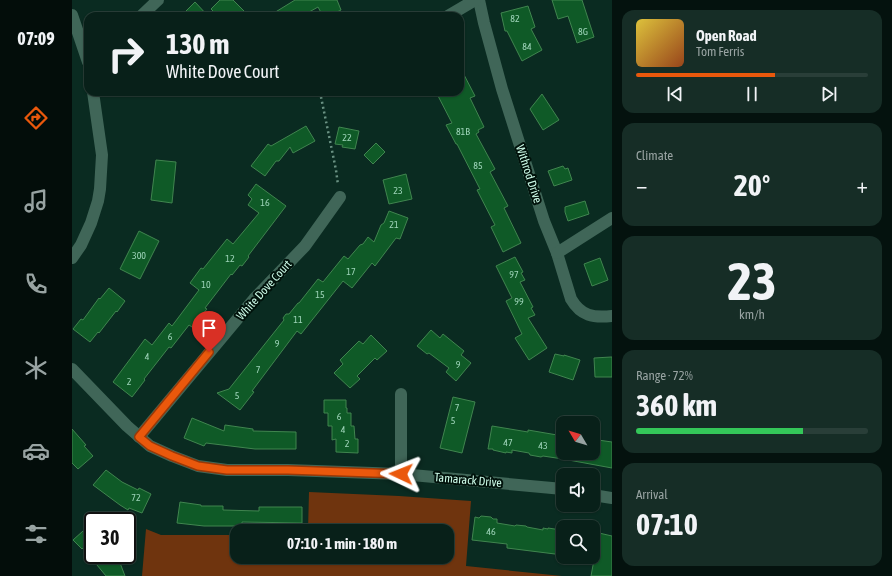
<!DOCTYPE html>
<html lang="en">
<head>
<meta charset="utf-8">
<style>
	:root { --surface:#082019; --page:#162d26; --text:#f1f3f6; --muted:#98a3a2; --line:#293e38; --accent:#ea580c }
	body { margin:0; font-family:"Asap Condensed",sans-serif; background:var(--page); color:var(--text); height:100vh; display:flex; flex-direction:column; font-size:15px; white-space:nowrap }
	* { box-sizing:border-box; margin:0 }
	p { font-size:13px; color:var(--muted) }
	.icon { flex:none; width:22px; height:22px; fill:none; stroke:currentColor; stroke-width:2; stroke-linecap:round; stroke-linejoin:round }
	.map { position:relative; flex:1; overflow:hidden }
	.drawer { display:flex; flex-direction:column; gap:10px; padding:10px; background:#04120e; width:280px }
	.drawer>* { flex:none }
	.guide { position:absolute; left:12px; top:12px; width:380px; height:84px; border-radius:12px; box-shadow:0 1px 3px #0004,0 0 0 1px var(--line); background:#082019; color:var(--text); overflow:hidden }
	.needle { width:26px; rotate:308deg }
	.tools { position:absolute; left:484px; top:416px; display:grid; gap:8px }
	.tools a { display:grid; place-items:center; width:44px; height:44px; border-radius:8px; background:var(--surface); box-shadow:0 1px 3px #0004,0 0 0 1px var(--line); font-size:20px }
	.speed { position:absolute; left:12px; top:512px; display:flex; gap:8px; font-size:20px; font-weight:700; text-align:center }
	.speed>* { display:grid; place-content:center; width:52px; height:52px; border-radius:50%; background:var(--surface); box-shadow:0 1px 3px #0004,0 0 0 1px var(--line); line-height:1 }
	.speed .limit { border:2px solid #111; border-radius:6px; background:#fff; color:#111 }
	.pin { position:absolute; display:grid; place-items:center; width:34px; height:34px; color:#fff; margin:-41px -17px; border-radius:50% 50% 50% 0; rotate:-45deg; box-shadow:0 0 4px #0007 }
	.pin .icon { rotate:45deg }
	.me { position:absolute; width:44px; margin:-22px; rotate:272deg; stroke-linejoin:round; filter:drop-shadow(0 0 3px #0008) }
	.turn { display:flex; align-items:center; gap:14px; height:84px; padding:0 16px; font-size:18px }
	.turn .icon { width:52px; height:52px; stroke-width:2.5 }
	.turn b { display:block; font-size:28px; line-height:34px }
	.big { font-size:30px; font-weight:700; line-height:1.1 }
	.drawer .card { flex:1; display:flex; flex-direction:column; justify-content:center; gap:6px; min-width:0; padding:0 14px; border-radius:12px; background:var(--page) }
	.drawer .dial { align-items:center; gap:0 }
	.dial b { font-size:52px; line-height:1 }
	.song { display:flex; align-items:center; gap:12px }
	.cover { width:48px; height:48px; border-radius:6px; background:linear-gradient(135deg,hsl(50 70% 55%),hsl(20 70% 35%)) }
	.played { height:4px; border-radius:2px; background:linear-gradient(90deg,var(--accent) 60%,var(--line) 60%) }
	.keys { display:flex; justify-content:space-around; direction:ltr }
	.heat { display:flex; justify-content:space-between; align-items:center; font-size:22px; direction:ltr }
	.charge { height:6px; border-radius:3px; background:linear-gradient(90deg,#34c759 72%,var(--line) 0) }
	.trip { position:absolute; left:158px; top:524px; width:224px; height:40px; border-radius:12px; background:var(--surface); box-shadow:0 1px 3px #0004,0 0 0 1px var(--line); font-weight:700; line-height:40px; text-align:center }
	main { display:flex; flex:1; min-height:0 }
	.tabs { display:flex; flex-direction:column; width:72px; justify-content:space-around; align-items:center; background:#030d0a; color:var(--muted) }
	.tabs .icon { width:28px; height:28px }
	.tabs .on { color:var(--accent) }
	.tabs b { font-size:18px; color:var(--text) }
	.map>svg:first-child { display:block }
</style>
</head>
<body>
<main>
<nav class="tabs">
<b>07:09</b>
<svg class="icon on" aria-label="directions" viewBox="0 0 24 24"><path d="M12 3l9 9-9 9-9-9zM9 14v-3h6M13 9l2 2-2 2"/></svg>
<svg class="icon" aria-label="music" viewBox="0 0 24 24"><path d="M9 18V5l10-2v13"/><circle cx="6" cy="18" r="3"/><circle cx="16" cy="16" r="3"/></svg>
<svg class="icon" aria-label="phone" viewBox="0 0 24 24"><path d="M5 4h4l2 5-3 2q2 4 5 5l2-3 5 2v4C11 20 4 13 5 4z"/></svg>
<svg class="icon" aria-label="climate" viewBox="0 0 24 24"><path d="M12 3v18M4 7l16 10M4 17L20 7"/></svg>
<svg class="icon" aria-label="car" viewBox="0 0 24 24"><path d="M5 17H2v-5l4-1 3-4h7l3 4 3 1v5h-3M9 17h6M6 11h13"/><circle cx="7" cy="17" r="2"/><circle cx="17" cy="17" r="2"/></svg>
<svg class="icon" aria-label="filters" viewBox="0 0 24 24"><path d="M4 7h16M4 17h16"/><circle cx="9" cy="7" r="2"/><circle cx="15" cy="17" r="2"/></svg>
</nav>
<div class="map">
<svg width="540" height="576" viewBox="0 0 540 576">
	<rect width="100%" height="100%" fill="#0a2b21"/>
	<polygon fill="#6f340e" points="237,492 327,496 399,501 394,566 490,576 70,576 74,529 89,535 165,535 165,557 375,557 375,531 236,531"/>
	<g fill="#0f5a27" stroke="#40854f">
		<polygon points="148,0 161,0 177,16 146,16 139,9"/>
		<polygon points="223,0 265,0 269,10 257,16 251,16 246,7 230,16 197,16"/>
		<polygon points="480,0 510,0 522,37 505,43 496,16 486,19"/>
		<polygon points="123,2 136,16 109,16"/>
		<polygon points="456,6 463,27 459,29 470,50 450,61 435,31 433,31 429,13"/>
		<polygon points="388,67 403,96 398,98 412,127 406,130 407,132 404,134 423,169 418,172 436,206 432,208 449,243 431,252 419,227 423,225 405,190 408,189 385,144 384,144 374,125 380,123 364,92 388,92"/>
		<polygon points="470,94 487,120 471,130 458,109"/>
		<polygon points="234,126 243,141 221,153 218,147 207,161 204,161 193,176 179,166 196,144 199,146"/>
		<polygon points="267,127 287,131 283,149 270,147 271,145 263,144"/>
		<polygon points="304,143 313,152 301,164 292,155"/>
		<polygon points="84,160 104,162 100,203 79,200"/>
		<polygon points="491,166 493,169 496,168 500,180 482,186 476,171"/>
		<polygon points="334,174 340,199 317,204 311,180"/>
		<polygon points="184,184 214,206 176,256 177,257 170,266 168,265 160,275 159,274 133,308 135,309 120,327 117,325 99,348 97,347 72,379 73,380 60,397 41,382 73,339 80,345 97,323 100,326 127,290 118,283 129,268 131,269 155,239 161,244 187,213 176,205 180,199 176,195"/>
		<polygon points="513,201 517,214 496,221 493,212 493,207"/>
		<polygon points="317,211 336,218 328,239 324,238 303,266 300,263 280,288 271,281 229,334 225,331 180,391 182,392 168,410 145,393 157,389 212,320 211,318 214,314 217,314 226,303 227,303 246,279 251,282 272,256 276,259 288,245 291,244 296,237 302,242 309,225 312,223"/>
		<polygon points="67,231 87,241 68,279 48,269"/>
		<polygon points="443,257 451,272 449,273 453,280 448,282 461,307 459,308 463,315 456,318 475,348 457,360 443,338 450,334 434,301 440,298 424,266"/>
		<polygon points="528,258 536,280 520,286 512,264"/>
		<polygon points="37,288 53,301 45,312 44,311 27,333 26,332 18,342 1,329 9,319 11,320 27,298 28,299"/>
		<polygon points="359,330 368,338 371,334 392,351 389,355 399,363 384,381 374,372 377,368 357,353 355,354 345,346"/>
		<polygon points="299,335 315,351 305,360 303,358 285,376 288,379 278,388 262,373 271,364 268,360 287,341 291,344"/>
		<polygon points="483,354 492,356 492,355 508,360 501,380 477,372"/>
		<polygon points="539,357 540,357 540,377 523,377 522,358"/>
		<polygon points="381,397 403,402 390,453 368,448"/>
		<polygon points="252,400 274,400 274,408 275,408 275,413 279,413 279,426 282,426 283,439 286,439 286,453 264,452 264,439 260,440 260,426 256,426 256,413 252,413"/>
		<polygon points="120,418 152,431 153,425 181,429 181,431 224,432 224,449 183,449 134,443 132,446 112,438"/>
		<polygon points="420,426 456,432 456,430 491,436 491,459 471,456 469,457 458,455 457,453 440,450 440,453 434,452 434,453 421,450 421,449 416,449"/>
		<polygon points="0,429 14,445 12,446 21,456 6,469 0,463"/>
		<polygon points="526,440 540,442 540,468 491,459 492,453 524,453"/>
		<polygon points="34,470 50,482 66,490 67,488 79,494 70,513 57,508 56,510 48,505 21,485"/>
		<polygon points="108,502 129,505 129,506 151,506 151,510 187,511 187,507 230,507 230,523 170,522 170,526 132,526 105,523"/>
		<polygon points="409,516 419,517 421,519 425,519 425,523 443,526 444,525 454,526 455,527 471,530 471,528 476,529 476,528 489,530 489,531 491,531 491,555 435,548 435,544 400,540 403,517 407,518"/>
		<polygon points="21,522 21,555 45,555 53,576 34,576 11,548 10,549 1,540"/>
		<polygon points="527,533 540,536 540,576 519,576"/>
	</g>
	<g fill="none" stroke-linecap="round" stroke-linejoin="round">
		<polyline stroke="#6a9283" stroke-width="2.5" stroke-dasharray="2 3" stroke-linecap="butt" points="248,92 264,170 266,185"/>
		<g stroke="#406658" stroke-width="12">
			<path d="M407,0L412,23L430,89L472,221L485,253L499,299C509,316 521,318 540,316"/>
			<polyline points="0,15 16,62"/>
			<polyline points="69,16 86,0"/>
			<polyline points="376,16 403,0"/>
			<polyline points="485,253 540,218"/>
			<polyline points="0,258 9,245 19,223 26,201 28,189 30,155 21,92"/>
			<polyline points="0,369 55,426 78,446 100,456 126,466 155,470 216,470 329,474 491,489"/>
			<polyline points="67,437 182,299 233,246 268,197"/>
			<polyline points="329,474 329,394"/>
			<polyline points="521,495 540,498"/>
		</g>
	</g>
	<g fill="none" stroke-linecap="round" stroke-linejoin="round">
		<g stroke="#983908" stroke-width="10">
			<polyline id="route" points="137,352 67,437 78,446 100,456 126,466 155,470 216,470 329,474"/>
		</g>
		<use href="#route" stroke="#ea580c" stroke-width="7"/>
	</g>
	<g text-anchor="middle" stroke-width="4" stroke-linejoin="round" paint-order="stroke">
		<g font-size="10" fill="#9dd3b8">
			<text x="443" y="22">82</text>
			<text x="511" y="35">8G</text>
			<text x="455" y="50">84</text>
			<text x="391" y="135">81B</text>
			<text x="275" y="141">22</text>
			<text x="406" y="169">85</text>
			<text x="326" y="194">23</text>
			<text x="193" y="206">16</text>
			<text x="322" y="228">21</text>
			<text x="67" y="259">300</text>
			<text x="158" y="262">12</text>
			<text x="279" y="275">17</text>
			<text x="442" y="278">97</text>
			<text x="134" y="288">10</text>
			<text x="248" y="298">15</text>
			<text x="447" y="305">99</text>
			<text x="226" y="323">11</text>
			<text x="98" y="340">6</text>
			<text x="205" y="347">9</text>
			<text x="75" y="360">4</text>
			<text x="386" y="368">9</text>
			<text x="186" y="373">7</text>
			<text x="57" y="385">2</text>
			<text x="165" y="399">5</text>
			<text x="385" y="411">7</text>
			<text x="267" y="420">6</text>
			<text x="381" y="424">5</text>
			<text x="271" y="433">4</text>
			<text x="436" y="446">47</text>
			<text x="275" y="447">2</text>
			<text x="471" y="449">43</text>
			<text x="64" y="501">72</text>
			<text x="419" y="535">46</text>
		</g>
		<g font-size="12" fill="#ccfbe8" stroke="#00120b">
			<text transform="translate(457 174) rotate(72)" y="4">Withrod Drive</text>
			<text transform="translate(192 290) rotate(-48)" y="4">White Dove Court</text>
			<text transform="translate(396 480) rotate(5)" y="4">Tamarack Drive</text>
		</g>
	</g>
</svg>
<div class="tools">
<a><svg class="needle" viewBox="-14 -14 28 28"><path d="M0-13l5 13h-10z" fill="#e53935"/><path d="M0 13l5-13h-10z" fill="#98a3a2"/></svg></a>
<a><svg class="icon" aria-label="sound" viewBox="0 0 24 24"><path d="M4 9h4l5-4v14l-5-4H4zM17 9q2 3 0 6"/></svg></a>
<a><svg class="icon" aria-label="search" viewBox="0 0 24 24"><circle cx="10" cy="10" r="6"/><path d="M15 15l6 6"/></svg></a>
</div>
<div class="speed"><div class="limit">30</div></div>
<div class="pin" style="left:137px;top:352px;background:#d93025"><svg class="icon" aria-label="arrive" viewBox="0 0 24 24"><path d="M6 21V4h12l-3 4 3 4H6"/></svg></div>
<svg class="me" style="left:329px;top:474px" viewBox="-20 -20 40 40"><path d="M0-17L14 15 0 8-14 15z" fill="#ea580c" stroke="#fff" stroke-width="4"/></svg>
<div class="trip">07:10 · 1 min · 180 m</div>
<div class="guide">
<div class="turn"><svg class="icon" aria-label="right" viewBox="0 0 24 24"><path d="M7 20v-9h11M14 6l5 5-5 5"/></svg><div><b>130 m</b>White Dove Court</div></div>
</div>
</div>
<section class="drawer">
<div class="card">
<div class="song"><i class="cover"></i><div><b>Open Road</b><p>Tom Ferris</p></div></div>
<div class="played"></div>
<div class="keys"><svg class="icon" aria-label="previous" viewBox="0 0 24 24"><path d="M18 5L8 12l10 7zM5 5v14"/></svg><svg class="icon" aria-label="pause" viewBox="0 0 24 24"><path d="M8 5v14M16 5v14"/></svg><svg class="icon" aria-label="next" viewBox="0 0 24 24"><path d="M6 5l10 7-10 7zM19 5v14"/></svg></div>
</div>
<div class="card"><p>Climate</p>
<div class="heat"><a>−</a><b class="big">20°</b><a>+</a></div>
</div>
<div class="card dial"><b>23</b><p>km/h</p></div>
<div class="card"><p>Range · 72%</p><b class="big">360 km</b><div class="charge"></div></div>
<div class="card"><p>Arrival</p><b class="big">07:10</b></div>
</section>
</main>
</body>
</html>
